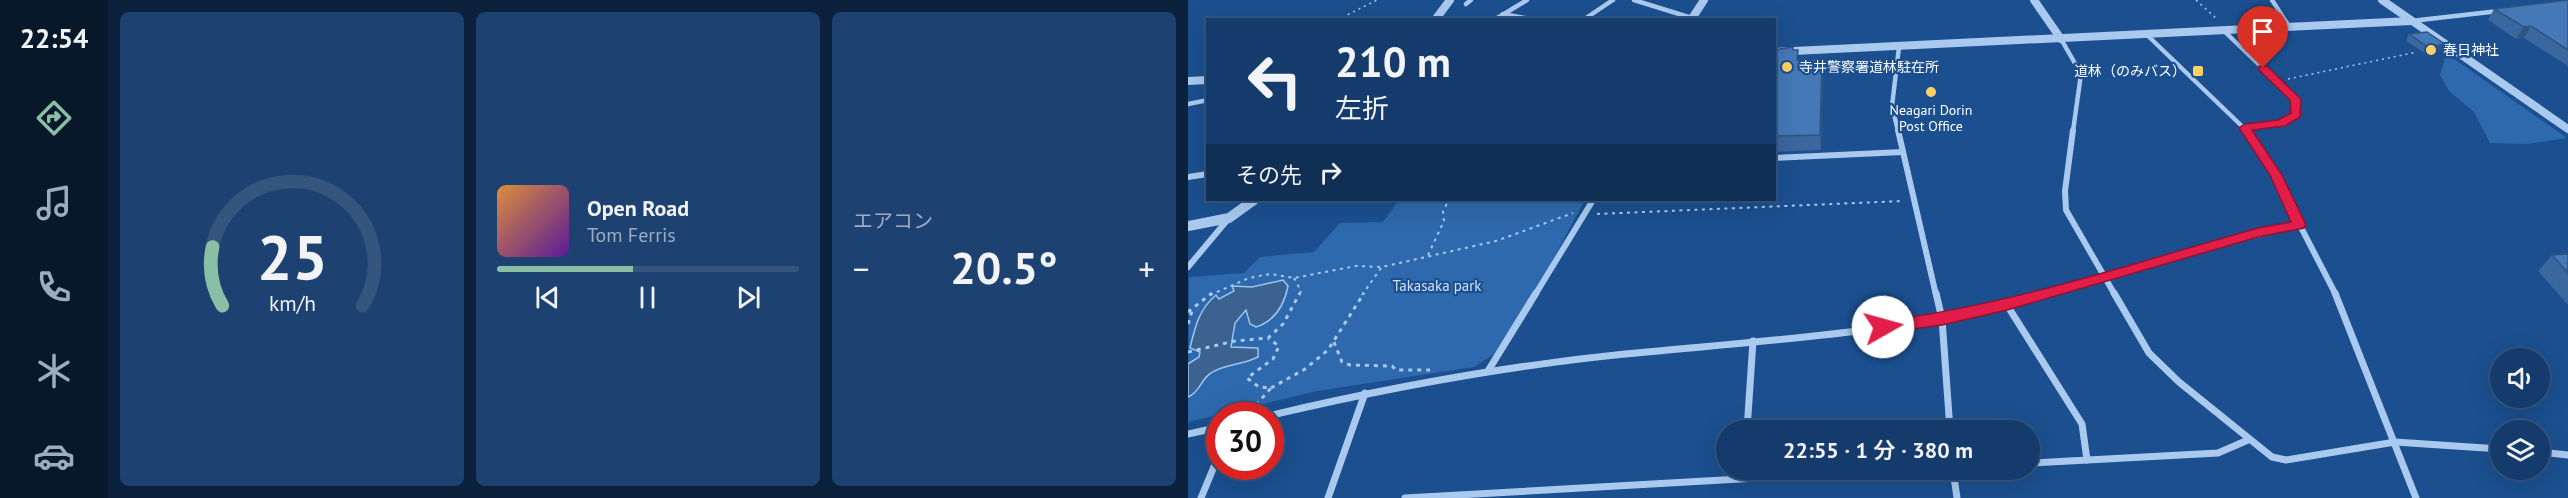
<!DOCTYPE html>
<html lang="ja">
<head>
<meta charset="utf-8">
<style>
	:root { --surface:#143b6b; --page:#1d4271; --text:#f1f3f6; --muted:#9dadc1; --line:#33557e; --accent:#8abfa5 }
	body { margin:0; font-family:"PT Sans","Noto Sans JP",sans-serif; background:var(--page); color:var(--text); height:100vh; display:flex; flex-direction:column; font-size:22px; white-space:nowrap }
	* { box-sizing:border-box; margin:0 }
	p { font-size:20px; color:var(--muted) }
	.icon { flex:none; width:33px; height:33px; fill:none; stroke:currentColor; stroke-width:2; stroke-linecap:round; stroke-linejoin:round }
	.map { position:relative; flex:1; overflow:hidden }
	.details { display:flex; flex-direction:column; gap:12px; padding:12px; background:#0b203b; width:1080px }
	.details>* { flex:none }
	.hud { position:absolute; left:18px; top:18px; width:570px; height:183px; border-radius:0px; box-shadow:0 6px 24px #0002,0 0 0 2px var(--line); background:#143b6b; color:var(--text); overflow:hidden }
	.controls { position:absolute; left:1302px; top:348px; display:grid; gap:12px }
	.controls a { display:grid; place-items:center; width:60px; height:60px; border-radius:50%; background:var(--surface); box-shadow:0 6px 24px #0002,0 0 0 2px var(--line); font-size:30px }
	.speed { position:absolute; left:18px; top:402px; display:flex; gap:12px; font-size:30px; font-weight:700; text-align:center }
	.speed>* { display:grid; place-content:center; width:78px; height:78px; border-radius:50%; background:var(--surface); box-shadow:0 6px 24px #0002,0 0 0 2px var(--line); line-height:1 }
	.speed .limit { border:9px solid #d22; background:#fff; color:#111 }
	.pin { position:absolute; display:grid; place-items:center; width:51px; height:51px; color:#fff; margin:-62px -26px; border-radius:50% 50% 50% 0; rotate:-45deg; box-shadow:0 0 6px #0007 }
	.pin .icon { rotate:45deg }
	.me { position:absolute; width:66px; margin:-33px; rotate:83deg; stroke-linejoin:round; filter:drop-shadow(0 0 4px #0008) }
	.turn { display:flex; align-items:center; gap:21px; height:126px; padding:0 30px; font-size:27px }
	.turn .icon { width:78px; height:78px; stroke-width:2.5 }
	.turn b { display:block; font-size:42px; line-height:51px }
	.then { display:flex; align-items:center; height:57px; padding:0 30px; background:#0003; gap:12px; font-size:22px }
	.big { font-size:45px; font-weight:600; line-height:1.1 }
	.details .tile { flex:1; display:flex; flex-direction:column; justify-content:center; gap:9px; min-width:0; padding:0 21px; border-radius:9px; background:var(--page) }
	.details .dial { align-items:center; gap:0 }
	.dial svg { height:156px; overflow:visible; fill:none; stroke:var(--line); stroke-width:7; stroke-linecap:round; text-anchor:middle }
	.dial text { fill:var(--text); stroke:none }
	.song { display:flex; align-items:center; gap:18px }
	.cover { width:72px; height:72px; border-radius:9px; background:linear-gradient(135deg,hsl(30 70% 55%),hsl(270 70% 35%)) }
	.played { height:6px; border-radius:3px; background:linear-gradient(90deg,var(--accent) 45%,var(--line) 45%) }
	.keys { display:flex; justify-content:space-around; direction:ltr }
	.heat { display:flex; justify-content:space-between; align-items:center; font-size:33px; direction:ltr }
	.details .tiles { flex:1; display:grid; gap:12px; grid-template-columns:repeat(3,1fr) }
	.trip { position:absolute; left:528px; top:420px; width:324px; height:60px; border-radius:30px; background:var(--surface); box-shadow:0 6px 24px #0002,0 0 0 2px var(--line); font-weight:600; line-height:60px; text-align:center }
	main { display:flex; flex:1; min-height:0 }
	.tabs { display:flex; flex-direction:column; width:108px; justify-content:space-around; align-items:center; background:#08182b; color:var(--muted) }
	.tabs .icon { width:42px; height:42px }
	.tabs .current { color:var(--accent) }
	.tabs b { font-size:27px; color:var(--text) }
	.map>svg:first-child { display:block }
</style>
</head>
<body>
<main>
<nav class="tabs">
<b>22:54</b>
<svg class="icon current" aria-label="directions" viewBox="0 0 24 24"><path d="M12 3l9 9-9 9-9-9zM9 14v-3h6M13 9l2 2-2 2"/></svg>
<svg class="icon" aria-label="music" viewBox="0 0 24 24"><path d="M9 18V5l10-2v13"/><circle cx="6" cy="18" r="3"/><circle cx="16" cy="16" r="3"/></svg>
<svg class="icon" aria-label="phone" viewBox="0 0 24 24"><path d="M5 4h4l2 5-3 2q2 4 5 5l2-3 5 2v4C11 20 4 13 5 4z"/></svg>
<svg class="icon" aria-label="climate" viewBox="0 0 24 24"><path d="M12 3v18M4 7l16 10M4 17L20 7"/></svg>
<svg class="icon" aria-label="car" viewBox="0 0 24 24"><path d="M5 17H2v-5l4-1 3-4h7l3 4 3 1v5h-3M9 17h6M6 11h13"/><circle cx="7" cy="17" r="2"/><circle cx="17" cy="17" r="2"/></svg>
</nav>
<section class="details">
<div class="tiles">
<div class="tile dial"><svg viewBox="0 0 100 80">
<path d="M14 69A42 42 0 1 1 86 69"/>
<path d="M14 69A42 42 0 0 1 9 39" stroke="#8abfa5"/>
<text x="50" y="56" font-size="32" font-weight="700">25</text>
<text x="50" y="72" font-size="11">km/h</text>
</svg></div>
<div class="tile">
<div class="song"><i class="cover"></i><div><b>Open Road</b><p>Tom Ferris</p></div></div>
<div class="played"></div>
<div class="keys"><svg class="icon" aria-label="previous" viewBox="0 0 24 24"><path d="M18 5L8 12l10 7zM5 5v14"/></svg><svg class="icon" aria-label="pause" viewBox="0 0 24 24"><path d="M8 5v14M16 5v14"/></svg><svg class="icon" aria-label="next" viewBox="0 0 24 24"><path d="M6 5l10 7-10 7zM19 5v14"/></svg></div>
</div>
<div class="tile"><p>エアコン</p>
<div class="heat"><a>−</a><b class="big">20.5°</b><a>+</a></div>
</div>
</div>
</section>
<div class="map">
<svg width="1380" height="498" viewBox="0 0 1380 498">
	<rect width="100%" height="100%" fill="#1b4f8f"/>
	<g fill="#2e69ad">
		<polygon points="1257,58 1266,59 1379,138 1339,144 1302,143 1286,112 1261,91 1252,75"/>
		<polygon points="211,200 397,200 341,304 306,354 286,367 129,391 0,422 1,277 56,273 72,257 126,252 152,223 195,222"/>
	</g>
	<path fill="#3c6290" stroke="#9cc4f0" stroke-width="1.5" d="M95,280L100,286C96,306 87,321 68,327L62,324L58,310L47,323L43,347L70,348V357C55,365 36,364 23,373C12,380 13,391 0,397V364L11,357L12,352L2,348C7,327 11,309 28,295L31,299L46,291L44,286L64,287Z"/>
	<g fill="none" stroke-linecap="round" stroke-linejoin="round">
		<g stroke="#a9c9ee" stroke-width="1.5" stroke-dasharray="2 4" stroke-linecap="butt">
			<polyline points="1008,0 1030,20"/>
			<polyline points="149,20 189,0"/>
			<polyline points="1100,79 1229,52"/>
		</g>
		<g stroke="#a9c9ee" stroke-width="2" stroke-dasharray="3 4.5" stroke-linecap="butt">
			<polyline points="409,214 715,201"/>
			<polyline points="240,255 256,221 255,211 261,200"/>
			<polyline points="106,278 113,291 111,295"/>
			<polyline points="22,295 61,278 82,274 106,278 168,266 194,267 308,241 385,213"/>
			<polyline points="174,295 193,268"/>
		</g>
		<g stroke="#a9c9ee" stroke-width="3" stroke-dasharray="4 5" stroke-linecap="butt">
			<polyline points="0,312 24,293"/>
			<polyline points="0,324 4,311"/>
			<polyline points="146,342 154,362 162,365 204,366 208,370 242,370"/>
			<polyline points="0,352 47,341 80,338 95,324 112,293"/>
			<polyline points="83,388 117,369 140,350 176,293"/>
			<polyline points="68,405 83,388 71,387 59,378 85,359 91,346 80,338"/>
		</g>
		<g stroke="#a9c9ee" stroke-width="4.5">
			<polyline points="446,0 504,18"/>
			<polyline points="1084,0 1102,28"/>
			<polyline points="278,4 283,0"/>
			<polyline points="315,14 348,20"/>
			<polyline points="306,20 339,0"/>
			<polyline points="395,20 425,0"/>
			<polyline points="1223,21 1311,11"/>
			<polyline points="1036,31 1107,99 1108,114 1093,123 1057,128"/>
			<polyline points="958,34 1059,131"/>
			<polyline points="873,39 893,74 885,131"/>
			<polyline points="0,104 20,100"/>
			<polyline points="710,131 704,106 711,47"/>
		</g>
		<g stroke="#a9c9ee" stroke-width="6">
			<polyline points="710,130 748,295"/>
			<polyline points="885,130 877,191 878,210 927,295"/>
			<polyline points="1058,130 1073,150 1148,295"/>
			<polyline points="586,158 715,152"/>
			<polyline points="0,177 20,174"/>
			<polyline points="0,267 41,218"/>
			<polyline points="347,295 405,200"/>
			<polyline points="858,295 1021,246 1111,225"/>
		</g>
		<g stroke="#a9c9ee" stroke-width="7">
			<polyline points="748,293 754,319 762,430"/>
			<polyline points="926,293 961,353 991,382 1084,457 1098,460 1207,442 1312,449"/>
			<polyline points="1147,293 1228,498"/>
			<polyline points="819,305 894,424 899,460"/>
			<polyline points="300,371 348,293"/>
			<path d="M80,416C198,388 317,366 437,354C581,340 724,333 864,293"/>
			<polyline points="559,430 565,341"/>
			<polyline points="0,434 32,427"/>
			<polyline points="1352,452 1380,455"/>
			<polyline points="842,463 1030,453 1060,440"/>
			<polyline points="765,470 769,498"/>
			<polyline points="13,498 32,452"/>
			<polyline points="140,498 177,393"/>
			<polyline points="217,498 711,470"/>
		</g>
		<g stroke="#a9c9ee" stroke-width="8">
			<polyline points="846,0 873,39"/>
			<polyline points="1194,0 1380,129"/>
			<polyline points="247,20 262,0"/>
			<polyline points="503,20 516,0"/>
			<polyline points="586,52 1223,21"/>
			<polyline points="0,81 20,80"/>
		</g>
		<polyline stroke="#a9c9ee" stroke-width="10" points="0,226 41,218 66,200"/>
	</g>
	<g fill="#3a679d">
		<polygon points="1380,0 1380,66 1336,38 1328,39 1300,20 1306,9"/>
		<polygon points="1221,34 1257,44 1254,50 1237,53 1218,41"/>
		<polygon points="586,50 610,50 610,60 634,59 635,74 633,150 586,152"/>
		<polygon points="1380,254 1380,305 1350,271 1364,255"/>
	</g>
	<g fill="#305480">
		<polygon points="1343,26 1336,38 1328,39 1336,27"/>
		<polygon points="1257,44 1254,50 1237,53 1240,47"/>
		<polygon points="634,59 635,74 633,150 632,135"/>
	</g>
	<g fill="#4478b7" stroke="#305480" stroke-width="1.5">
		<polygon points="1380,0 1380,50 1343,26 1336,27 1306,9"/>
		<polygon points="1239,32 1257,44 1240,47 1221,34"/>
		<polygon points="605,47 605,50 610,50 609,60 634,59 632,135 586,136 586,50"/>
		<polygon points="1380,254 1380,273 1364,255"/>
	</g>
	<path fill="#e11d48" stroke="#92132f" stroke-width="1.5" d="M1071,66H1079L1113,99L1112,117L1097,126L1064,130L1094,175L1118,225L1116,228L1070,237L819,310L754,325L695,333L690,331L687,327L695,321C823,305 946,263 1070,228L1103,222L1082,175L1051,128L1057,124L1090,120L1103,113L1102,100L1071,70Z"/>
	<g fill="#ffd166" stroke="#1b4f8f" stroke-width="2">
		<circle cx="1243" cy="50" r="6"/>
		<circle cx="599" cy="67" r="6"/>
		<rect x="1004" y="65" width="12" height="12" rx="3"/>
		<circle cx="743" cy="92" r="6"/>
	</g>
	<g text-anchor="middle" stroke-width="4.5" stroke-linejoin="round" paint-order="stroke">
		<g font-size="14" fill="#fff" stroke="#1b4f8f" text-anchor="start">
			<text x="1255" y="55">春日神社</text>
			<text x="611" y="72">寺井警察署道林駐在所</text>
			<text x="998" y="76" text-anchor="end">道林（のみバス）</text>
			<text x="743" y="115" text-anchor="middle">Neagari Dorin<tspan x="743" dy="16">Post Office</tspan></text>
		</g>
		<g font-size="15" fill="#cfe3fa" stroke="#1b4f8f">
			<text x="249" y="291">Takasaka park</text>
		</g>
	</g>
</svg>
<div class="controls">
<a><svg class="icon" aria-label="sound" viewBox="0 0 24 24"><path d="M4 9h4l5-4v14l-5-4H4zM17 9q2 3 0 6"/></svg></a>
<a><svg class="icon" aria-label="layers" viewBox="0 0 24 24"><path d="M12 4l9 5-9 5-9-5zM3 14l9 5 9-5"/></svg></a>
</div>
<div class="speed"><div class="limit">30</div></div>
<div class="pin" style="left:1075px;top:68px;background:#d93025"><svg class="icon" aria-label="arrive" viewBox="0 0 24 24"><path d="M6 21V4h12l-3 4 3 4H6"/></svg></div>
<svg class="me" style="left:695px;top:327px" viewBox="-20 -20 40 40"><circle r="19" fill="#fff"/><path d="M0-13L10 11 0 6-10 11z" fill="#e11d48"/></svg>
<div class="trip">22:55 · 1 分 · 380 m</div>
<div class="hud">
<div class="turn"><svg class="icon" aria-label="left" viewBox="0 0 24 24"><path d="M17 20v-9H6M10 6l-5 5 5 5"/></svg><div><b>210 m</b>左折</div></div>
<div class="then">その先<svg class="icon" aria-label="right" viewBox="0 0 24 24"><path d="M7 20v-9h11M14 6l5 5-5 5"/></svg></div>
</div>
</div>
</main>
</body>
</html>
